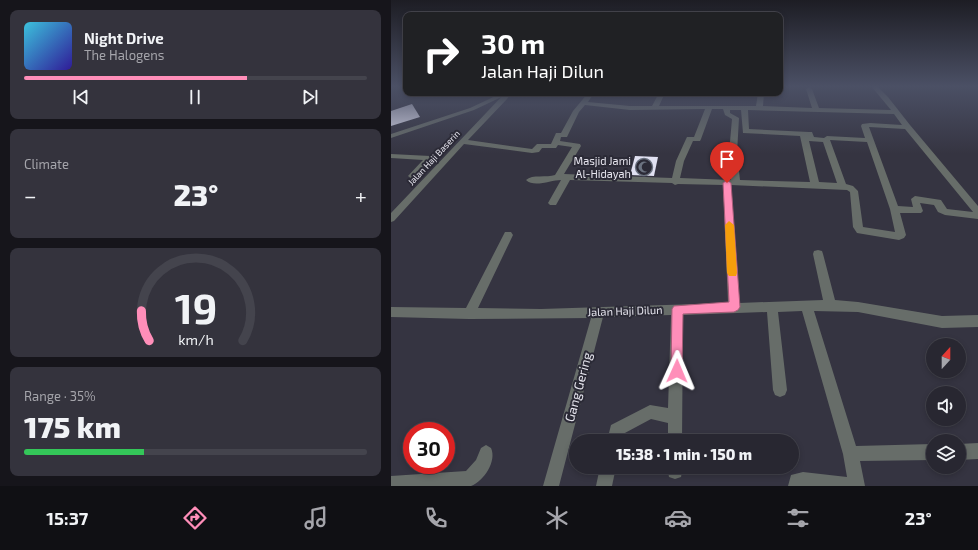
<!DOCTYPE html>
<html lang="en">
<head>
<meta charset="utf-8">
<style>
	:root { --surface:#282731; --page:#34333d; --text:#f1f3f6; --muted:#a5a5ab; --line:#44444d; --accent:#ff8eb9 }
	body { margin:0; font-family:"Exo 2",sans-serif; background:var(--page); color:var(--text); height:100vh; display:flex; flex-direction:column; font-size:15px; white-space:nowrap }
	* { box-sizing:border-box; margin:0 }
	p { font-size:13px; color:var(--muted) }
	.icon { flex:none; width:22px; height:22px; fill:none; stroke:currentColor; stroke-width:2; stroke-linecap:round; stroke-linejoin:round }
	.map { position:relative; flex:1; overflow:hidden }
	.side { display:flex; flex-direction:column; gap:10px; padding:10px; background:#16151b; width:391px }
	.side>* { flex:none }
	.top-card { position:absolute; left:12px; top:12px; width:380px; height:84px; border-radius:8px; box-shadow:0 2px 6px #0003,0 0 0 1px var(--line); background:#202124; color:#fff; overflow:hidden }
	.needle { width:26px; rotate:21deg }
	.fabs { position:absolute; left:535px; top:338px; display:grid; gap:8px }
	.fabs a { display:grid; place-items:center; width:40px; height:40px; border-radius:50%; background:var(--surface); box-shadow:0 2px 6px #0003,0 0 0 1px var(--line); font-size:20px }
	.speed { position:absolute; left:12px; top:422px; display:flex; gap:8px; font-size:20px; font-weight:700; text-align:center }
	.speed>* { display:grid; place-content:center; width:52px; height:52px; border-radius:50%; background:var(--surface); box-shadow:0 2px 6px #0003,0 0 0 1px var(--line); line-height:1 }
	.speed .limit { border:6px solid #d22; background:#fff; color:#111 }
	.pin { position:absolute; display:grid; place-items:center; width:34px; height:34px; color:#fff; margin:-41px -17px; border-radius:50% 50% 50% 0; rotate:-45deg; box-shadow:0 0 4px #0007 }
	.pin .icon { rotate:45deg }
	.me { position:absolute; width:44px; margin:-22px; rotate:1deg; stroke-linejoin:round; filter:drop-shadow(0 0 3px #0008) }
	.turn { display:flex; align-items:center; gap:14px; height:84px; padding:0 12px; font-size:18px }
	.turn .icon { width:52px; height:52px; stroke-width:2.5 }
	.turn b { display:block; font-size:28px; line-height:34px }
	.big { font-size:30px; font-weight:800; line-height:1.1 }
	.side .tile { flex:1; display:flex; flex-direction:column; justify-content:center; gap:6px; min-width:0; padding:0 14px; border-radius:8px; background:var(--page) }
	.side .dial { align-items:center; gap:0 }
	.dial svg { height:104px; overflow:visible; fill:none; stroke:var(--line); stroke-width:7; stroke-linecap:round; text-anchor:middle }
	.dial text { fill:var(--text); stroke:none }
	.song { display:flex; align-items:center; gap:12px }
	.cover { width:48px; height:48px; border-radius:6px; background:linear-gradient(135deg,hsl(190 70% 55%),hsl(250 70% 35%)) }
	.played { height:4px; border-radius:2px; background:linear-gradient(90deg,var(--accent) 65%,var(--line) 65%) }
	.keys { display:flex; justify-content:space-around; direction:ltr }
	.heat { display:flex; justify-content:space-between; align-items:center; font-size:22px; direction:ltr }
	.charge { height:6px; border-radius:3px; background:linear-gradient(90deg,#34c759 35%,var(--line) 0) }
	.trip { position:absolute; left:178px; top:434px; width:230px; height:40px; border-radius:20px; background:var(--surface); box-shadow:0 2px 6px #0003,0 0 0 1px var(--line); font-weight:800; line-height:40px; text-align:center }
	.tab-bar { display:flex; height:64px; justify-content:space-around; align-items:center; background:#101014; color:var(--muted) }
	.tab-bar .icon { width:28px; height:28px }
	.tab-bar .selected { color:var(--accent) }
	.tab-bar b { font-size:18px; color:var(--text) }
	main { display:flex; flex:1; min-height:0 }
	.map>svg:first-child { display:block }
</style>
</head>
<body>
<main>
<section class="side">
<div class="tile">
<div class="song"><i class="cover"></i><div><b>Night Drive</b><p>The Halogens</p></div></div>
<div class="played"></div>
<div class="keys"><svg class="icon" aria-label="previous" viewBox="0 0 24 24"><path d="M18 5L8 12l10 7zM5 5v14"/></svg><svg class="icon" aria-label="pause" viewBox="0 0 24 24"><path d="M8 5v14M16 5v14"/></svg><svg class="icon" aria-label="next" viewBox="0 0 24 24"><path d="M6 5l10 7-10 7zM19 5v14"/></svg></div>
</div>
<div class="tile"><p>Climate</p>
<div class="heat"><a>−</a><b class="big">23°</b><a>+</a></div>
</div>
<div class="tile dial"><svg viewBox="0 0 100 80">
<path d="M14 69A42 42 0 1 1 86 69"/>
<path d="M14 69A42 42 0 0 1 8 46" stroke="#ff8eb9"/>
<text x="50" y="56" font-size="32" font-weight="700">19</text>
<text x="50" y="72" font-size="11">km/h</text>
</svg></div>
<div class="tile"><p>Range · 35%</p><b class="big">175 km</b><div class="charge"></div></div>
</section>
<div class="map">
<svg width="587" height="486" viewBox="0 0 587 486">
	<rect width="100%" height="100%" fill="#353441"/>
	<g fill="#e1e1f2">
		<polygon points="21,104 29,117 0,126 0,111"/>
		<polygon points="244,156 267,157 263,176 239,175"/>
	</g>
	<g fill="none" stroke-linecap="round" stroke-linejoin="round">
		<g fill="#676d69" fill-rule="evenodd">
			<path d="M480,86H486L497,97L519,125L587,206V219L554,215L547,212L543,205L529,203L532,211L530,213H509L515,235L513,238L508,240L466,233L462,227L459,192L456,190L340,185L348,303L432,300L422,254L423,251L427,250L431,251L432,254L444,300L467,302L551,316L587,315V327L551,328L467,312L423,311L465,446L542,444V460L469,461L474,486H397L400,475L412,472L456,477L452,454L411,311L387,312L396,390L394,395L389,397L384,395L382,390L376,312L292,315L291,441H277V423L260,419L232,434L230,441H216L220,425L259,405L277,408L280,315L212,317L168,486H152L200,318L78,319L0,317V307L75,308L114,232H120L122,235L87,308L150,309L337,303L332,185L287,184L284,185L281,183L179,180L165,205H159L157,203L170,180C160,180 143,188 135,180C141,174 156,178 164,175L181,147L167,145L165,148H151L148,152L141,153L73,144L3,221L0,222V213L114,93H120L116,99L77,140L141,149L146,144H160L165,133H170L182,111L197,93H203L197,102L239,106H261L268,93H274L268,106H365L367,93H373L372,106L421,108L415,89L418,87L421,89L428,108L500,110ZM194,105L239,110L314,109L303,137H296L295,139L285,161L281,178L173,174L190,146L189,144L169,141L170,137H176L188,112ZM321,109H332L334,115L341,119L338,153L340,180L289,178L293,161L302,141H309L310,139ZM339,110H350L352,133L409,136L419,182L349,180L346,153L348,118L339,113ZM357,110L503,114L511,125L479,123L471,124L470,126L474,138L436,136L433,138L423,137L421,132H418L358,129ZM478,127L514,129L582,212L556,209L550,200L524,196L520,199L522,207L507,206ZM439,140L476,142L499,209L504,232L472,227L467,191L462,186L455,184ZM418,141L432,142L446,183L428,182Z"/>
			<polygon points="0,154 39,156 43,158 24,178 21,179 17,176 32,160 0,158"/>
			<polygon points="587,443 587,459 568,460 568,444"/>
			<path d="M95,445L100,448C106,461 93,481 80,486H0V476L75,471L85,460L90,448Z"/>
			<polygon points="209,467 225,467 221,486 205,486"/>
			<polygon points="276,467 292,467 290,477 284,479 278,477"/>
		</g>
		<polygon fill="#676d69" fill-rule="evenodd" points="111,93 119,93 83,110 0,138 0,134 79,108"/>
	</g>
	<linearGradient id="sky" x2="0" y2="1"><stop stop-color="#1d1d24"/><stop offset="0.56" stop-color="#4b5065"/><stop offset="1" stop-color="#4b5065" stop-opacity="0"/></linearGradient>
	<rect width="587" height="154" fill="url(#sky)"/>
	<polygon fill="#ff8eb9" stroke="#a65c78" points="336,180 340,183 349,307 347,310 343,312 292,314 291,371 290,375 286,377 281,375 280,371 281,309 283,306 338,302 332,183"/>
	<polygon fill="#f59e0b" points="338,221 343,225 346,273 345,276 338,276 336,273 334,225"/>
	<defs>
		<g id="mosque-ring" transform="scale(0.9)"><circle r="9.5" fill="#2b2a36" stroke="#6b7280" stroke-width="1.5"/><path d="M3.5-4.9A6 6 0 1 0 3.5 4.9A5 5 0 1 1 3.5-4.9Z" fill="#6b7280"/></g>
	</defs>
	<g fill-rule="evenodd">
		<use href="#mosque-ring" x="253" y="167"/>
	</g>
	<g text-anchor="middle" stroke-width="4" stroke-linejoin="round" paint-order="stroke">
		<g font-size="9" fill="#e6e5ee" stroke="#2b2a36">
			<text transform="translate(43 158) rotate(-47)" y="3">Jalan Haji Baserin</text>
		</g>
		<g font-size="11" fill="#e6e5ee" stroke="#2b2a36" text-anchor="end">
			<text x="240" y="165">Masjid Jami<tspan x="240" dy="13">Al-Hidayah</tspan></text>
		</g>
		<g font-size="11" fill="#e6e5ee" stroke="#2b2a36">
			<text transform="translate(234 311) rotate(-2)" y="4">Jalan Haji Dilun</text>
		</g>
		<g font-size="13" fill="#e6e5ee" stroke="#2b2a36">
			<text transform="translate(187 387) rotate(-75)" y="5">Gang Gering</text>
		</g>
	</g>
</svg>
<div class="fabs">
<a><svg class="needle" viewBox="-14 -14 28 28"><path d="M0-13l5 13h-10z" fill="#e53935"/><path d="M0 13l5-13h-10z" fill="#a5a5ab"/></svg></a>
<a><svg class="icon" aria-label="sound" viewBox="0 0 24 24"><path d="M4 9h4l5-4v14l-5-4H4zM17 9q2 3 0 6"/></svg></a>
<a><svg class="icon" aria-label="layers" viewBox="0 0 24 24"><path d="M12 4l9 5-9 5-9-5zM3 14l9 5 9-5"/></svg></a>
</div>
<div class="speed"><div class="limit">30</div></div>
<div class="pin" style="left:336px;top:183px;background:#d93025"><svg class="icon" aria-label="arrive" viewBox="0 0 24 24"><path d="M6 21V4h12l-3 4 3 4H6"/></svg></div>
<svg class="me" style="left:286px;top:371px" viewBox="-20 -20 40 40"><path d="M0-17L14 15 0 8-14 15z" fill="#ff8eb9" stroke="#fff" stroke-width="4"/></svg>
<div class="trip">15:38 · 1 min · 150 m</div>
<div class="top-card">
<div class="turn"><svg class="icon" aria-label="right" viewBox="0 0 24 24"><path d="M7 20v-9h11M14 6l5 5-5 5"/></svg><div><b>30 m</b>Jalan Haji Dilun</div></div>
</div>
</div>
</main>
<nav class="tab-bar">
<b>15:37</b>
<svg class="icon selected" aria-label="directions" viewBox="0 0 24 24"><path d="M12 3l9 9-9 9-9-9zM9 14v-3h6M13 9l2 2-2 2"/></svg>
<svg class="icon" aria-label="music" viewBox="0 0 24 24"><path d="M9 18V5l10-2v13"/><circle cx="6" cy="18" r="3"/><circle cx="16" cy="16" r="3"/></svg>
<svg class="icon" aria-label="phone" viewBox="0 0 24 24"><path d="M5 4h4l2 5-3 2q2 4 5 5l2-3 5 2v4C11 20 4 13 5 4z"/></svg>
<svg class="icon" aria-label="climate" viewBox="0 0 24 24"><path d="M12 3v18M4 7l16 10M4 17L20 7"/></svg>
<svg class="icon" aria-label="car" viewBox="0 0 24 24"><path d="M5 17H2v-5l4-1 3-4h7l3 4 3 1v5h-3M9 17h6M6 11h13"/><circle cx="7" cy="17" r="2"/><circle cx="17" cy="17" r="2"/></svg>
<svg class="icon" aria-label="filters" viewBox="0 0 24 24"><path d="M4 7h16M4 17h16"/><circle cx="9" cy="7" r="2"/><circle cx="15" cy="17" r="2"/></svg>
<b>23°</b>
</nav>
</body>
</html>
